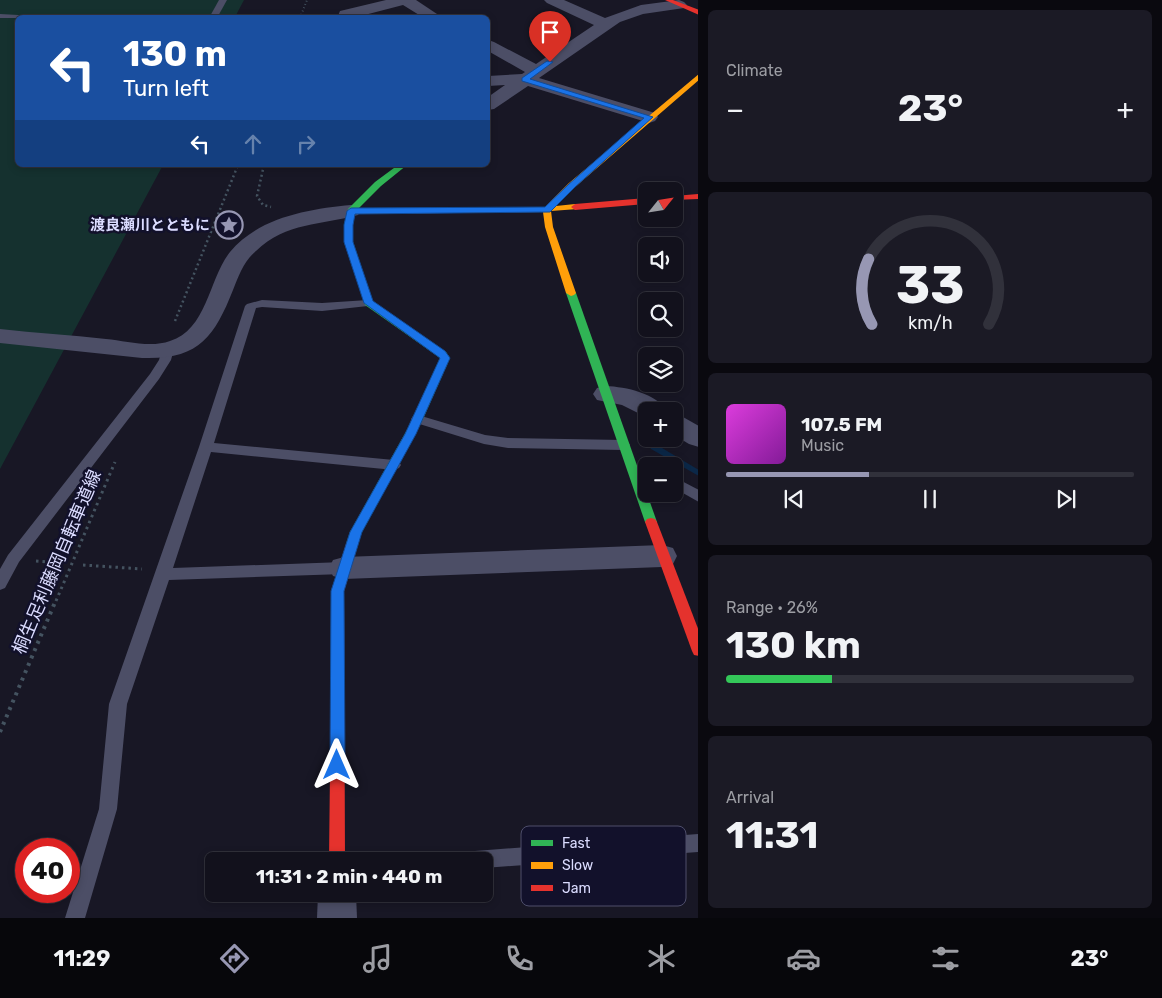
<!DOCTYPE html>
<html lang="en">
<head>
<meta charset="utf-8">
<style>
	:root { --surface:#12111c; --page:#1b1a25; --text:#f1f3f6; --muted:#9c9da3; --line:#31313b; --accent:#9797b3 }
	body { margin:0; font-family:Rubik,"Noto Sans JP",sans-serif; background:var(--page); color:var(--text); height:100vh; display:flex; flex-direction:column; font-size:19px; white-space:nowrap }
	* { box-sizing:border-box; margin:0 }
	p { font-size:16px; color:var(--muted) }
	.icon { flex:none; width:28px; height:28px; fill:none; stroke:currentColor; stroke-width:2; stroke-linecap:round; stroke-linejoin:round }
	.map { position:relative; flex:1; overflow:hidden }
	.sheet { display:flex; flex-direction:column; gap:10px; padding:10px; background:#0a090f; width:464px }
	.sheet>* { flex:none }
	.top-card { position:absolute; left:15px; top:15px; width:475px; height:152px; border-radius:8px; box-shadow:0 2px 8px #0003,0 0 0 1px var(--line); background:#1a4fa0; color:#fff; overflow:hidden }
	.needle { width:32px; rotate:60deg }
	.fabs { position:absolute; left:638px; top:182px; display:grid; gap:10px }
	.fabs a { display:grid; place-items:center; width:45px; height:45px; border-radius:8px; background:var(--surface); box-shadow:0 2px 8px #0003,0 0 0 1px var(--line); font-size:25px }
	.speed { position:absolute; left:15px; top:838px; display:flex; gap:10px; font-size:25px; font-weight:700; text-align:center }
	.speed>* { display:grid; place-content:center; width:65px; height:65px; border-radius:50%; background:var(--surface); box-shadow:0 2px 8px #0003,0 0 0 1px var(--line); line-height:1 }
	.speed .limit { border:8px solid #d22; background:#fff; color:#111 }
	.pin { position:absolute; display:grid; place-items:center; width:42px; height:42px; color:#fff; margin:-51px -21px; border-radius:50% 50% 50% 0; rotate:-45deg; box-shadow:0 0 5px #0007 }
	.pin .icon { rotate:45deg }
	.me { position:absolute; width:55px; margin:-28px; rotate:0deg; stroke-linejoin:round; filter:drop-shadow(0 0 4px #0008) }
	.turn { display:flex; align-items:center; gap:18px; height:105px; padding:0 25px; font-size:22px }
	.turn .icon { width:65px; height:65px; stroke-width:2.5 }
	.turn b { display:block; font-size:35px; line-height:42px }
	.lanes { display:flex; align-items:center; height:48px; padding:0 25px; background:#0003; justify-content:center; gap:25px; direction:ltr }
	.lanes .off { opacity:.35 }
	.big { font-size:38px; font-weight:700; line-height:1.1 }
	.sheet .card { flex:1; display:flex; flex-direction:column; justify-content:center; gap:8px; min-width:0; padding:0 18px; border-radius:8px; background:var(--page) }
	.sheet .dial { align-items:center; gap:0 }
	.dial svg { height:130px; overflow:visible; fill:none; stroke:var(--line); stroke-width:7; stroke-linecap:round; text-anchor:middle }
	.dial text { fill:var(--text); stroke:none }
	.song { display:flex; align-items:center; gap:15px }
	.cover { width:60px; height:60px; border-radius:8px; background:linear-gradient(135deg,hsl(300 70% 55%),hsl(290 70% 35%)) }
	.played { height:5px; border-radius:2px; background:linear-gradient(90deg,var(--accent) 35%,var(--line) 35%) }
	.keys { display:flex; justify-content:space-around; direction:ltr }
	.heat { display:flex; justify-content:space-between; align-items:center; font-size:28px; direction:ltr }
	.charge { height:8px; border-radius:4px; background:linear-gradient(90deg,#34c759 26%,var(--line) 0) }
	.trip { position:absolute; left:205px; top:852px; width:288px; height:50px; border-radius:8px; background:var(--surface); box-shadow:0 2px 8px #0003,0 0 0 1px var(--line); font-weight:700; line-height:50px; text-align:center }
	.dock { display:flex; height:80px; justify-content:space-around; align-items:center; background:#07070b; color:var(--muted) }
	.dock .icon { width:35px; height:35px }
	.dock .on { color:var(--accent) }
	.dock b { font-size:22px; color:var(--text) }
	main { display:flex; flex:1; min-height:0 }
	.map>svg:first-child { display:block }
</style>
</head>
<body>
<main>
<div class="map">
<svg width="699" height="918" viewBox="0 0 699 918">
	<rect width="100%" height="100%" fill="#181725"/>
	<polygon fill="#15312f" points="0,0 244,0 235,17 18,18 18,165 163,165 0,469"/>
	<g fill="none" stroke-linecap="round" stroke-linejoin="round">
		<polygon fill="#0b2848" fill-rule="evenodd" points="651,445 657,445 699,470 699,476 651,449 650,447"/>
		<polyline stroke="#445360" stroke-width="2" stroke-dasharray="1 2.5" stroke-linecap="butt" points="300,18 307,0"/>
		<g stroke="#445360" stroke-width="2.5" stroke-dasharray="2 3" stroke-linecap="butt">
			<polyline points="264,165 257,196 263,205 271,207"/>
			<polyline points="175,321 238,165"/>
		</g>
		<g stroke="#445360" stroke-width="3" stroke-dasharray="2.5 4" stroke-linecap="butt">
			<polyline points="36,561 60,563"/>
			<polyline points="83,565 142,569"/>
			<polyline points="56,601 115,462"/>
		</g>
		<polyline stroke="#445360" stroke-width="4" stroke-dasharray="3 5" stroke-linecap="butt" points="0,732 56,600"/>
		<g fill="#4c4e66" fill-rule="evenodd">
			<polygon points="219,0 227,0 217,18 209,18"/>
			<polygon points="0,14 37,16 41,18 0,18"/>
			<polygon points="262,300 322,303 368,300 374,303 368,306 322,311 262,307 256,308 214,443 394,460 399,462 401,465 399,468 394,470 211,452 173,568 344,562 349,564 352,568 349,572 344,574 169,580 127,704 117,809 85,918 65,918 99,809 109,704 199,447 245,306 247,304"/>
			<polygon points="168,345 174,349 171,360 159,379 19,562 5,588 0,590 0,569 8,555 150,374 159,360 162,349"/>
			<polygon points="418,415 485,435 508,438 623,440 628,442 630,445 628,448 623,450 508,448 484,444 413,422 411,419 413,416"/>
			<polygon points="674,477 699,490 699,502 674,488"/>
			<polygon points="699,834 699,852 484,868 484,861 452,861 455,855 462,852"/>
		</g>
		<g fill="#4c4e66" fill-rule="evenodd">
			<polygon points="386,0 416,0 443,18 424,18 403,5 353,18 337,18 340,11"/>
			<polygon points="544,0 564,0 605,18 641,5 679,0 684,2 687,5 684,8 643,14 620,22 539,78 655,113 658,117 655,121 649,123 643,121 528,86 494,109 488,110 488,97 505,85 488,86 488,76 522,74 525,72 488,51 488,40 494,42 536,64 594,25 547,3"/>
			<path d="M351,205L358,207L361,211L358,215C322,225 286,222 256,251C244,261 239,275 233,290C214,338 198,360 142,358L0,343V329C35,333 71,335 106,339C126,341 151,348 170,341C207,330 209,278 230,252C259,217 309,209 351,205Z"/>
			<path d="M606,386C626,387 656,393 667,411H646V417L622,405L597,400L593,394L597,388Z"/>
			<polygon points="674,414 683,417 699,426 699,447 689,444 674,435"/>
			<polygon points="662,545 673,548 677,556 673,564 662,567 344,579 333,576 329,568 333,560 344,557"/>
			<polygon points="318,894 356,894 357,918 317,918"/>
		</g>
		<g fill="#30b455" fill-rule="evenodd">
			<polygon points="398,165 407,165 381,186 355,212 352,225 353,242 372,302 446,352 450,358 423,419 362,532 356,547 348,547 346,544 350,532 413,419 440,358 365,305 345,242 344,225 348,209 375,182"/>
			<polygon points="571,290 576,293 657,522 655,525 647,525 645,522 566,293"/>
		</g>
		<polygon fill="#ff9f0a" fill-rule="evenodd" points="699,74 699,80 575,187 556,206 575,204 578,205 578,209 551,211 553,227 576,293 574,295 571,296 566,293 545,227 543,212 351,214 347,211 351,208 523,208 545,207 569,183"/>
		<g fill="#e5322d" fill-rule="evenodd">
			<polygon points="665,0 673,0 699,10 699,15"/>
			<polygon points="699,194 699,199 674,200 674,196"/>
			<polygon points="646,198 646,204 575,210 571,207 575,204"/>
			<polygon points="651,518 655,519 657,522 699,631 699,656 694,655 692,651 645,522 647,519"/>
			<polygon points="352,540 356,541 358,544 344,591 345,861 329,861 332,591 346,544 348,541"/>
		</g>
	</g>
	<polygon fill="#1a73e8" stroke="#114b97" points="547,61 553,62 530,79 653,117 575,187 550,212 355,214 353,225 353,242 373,301 445,351 450,358 416,434 362,532 344,591 345,765 342,769 337,771 332,769 330,765 331,591 350,532 405,434 440,358 364,303 344,242 344,225 347,211 351,208 545,207 569,184 644,118 522,81 522,78"/>
	<defs>
		<g id="sight-ring" transform="scale(1.4375)"><circle r="9.5" fill="#12112b" stroke="#9797b3" stroke-width="1.5"/><path d="M0-6L1.8-2.2L6-1.7L2.9 1.2L3.7 5.4L0 3.3L-3.7 5.4L-2.9 1.2L-6-1.7L-1.8-2.2Z" fill="#9797b3"/></g>
	</defs>
	<g fill-rule="evenodd">
		<use href="#sight-ring" x="229" y="225"/>
	</g>
	<g text-anchor="middle" stroke-width="5" stroke-linejoin="round" paint-order="stroke">
		<g font-size="15" font-weight="bold" fill="#dbdcff" stroke="#12112b" text-anchor="end">
			<text x="210" y="230">渡良瀬川とともに</text>
		</g>
		<g font-size="18" fill="#dbdcff" stroke="#12112b">
			<text transform="translate(57 562) rotate(-67)" y="6">桐生足利藤岡自転車道線</text>
		</g>
	</g>
	<rect x="521" y="826" width="165" height="80" rx="8" fill="#12112b" stroke="#4e4e6b" stroke-width="1"/>
	<rect x="531" y="840" width="22" height="6" fill="#30b455"/>
	<rect x="531" y="862" width="22" height="7" fill="#ff9f0a"/>
	<rect x="531" y="885" width="22" height="6" fill="#e5322d"/>
	<g font-size="14" fill="#dbdcff">
		<text x="562" y="848">Fast</text>
		<text x="562" y="870">Slow</text>
		<text x="562" y="893">Jam</text>
	</g>
</svg>
<div class="fabs">
<a><svg class="needle" viewBox="-14 -14 28 28"><path d="M0-13l5 13h-10z" fill="#e53935"/><path d="M0 13l5-13h-10z" fill="#9c9da3"/></svg></a>
<a><svg class="icon" aria-label="sound" viewBox="0 0 24 24"><path d="M4 9h4l5-4v14l-5-4H4zM17 9q2 3 0 6"/></svg></a>
<a><svg class="icon" aria-label="search" viewBox="0 0 24 24"><circle cx="10" cy="10" r="6"/><path d="M15 15l6 6"/></svg></a>
<a><svg class="icon" aria-label="layers" viewBox="0 0 24 24"><path d="M12 4l9 5-9 5-9-5zM3 14l9 5 9-5"/></svg></a>
<a>+</a>
<a>−</a>
</div>
<div class="speed"><div class="limit">40</div></div>
<div class="pin" style="left:550px;top:62px;background:#d93025"><svg class="icon" aria-label="arrive" viewBox="0 0 24 24"><path d="M6 21V4h12l-3 4 3 4H6"/></svg></div>
<svg class="me" style="left:337px;top:765px" viewBox="-20 -20 40 40"><path d="M0-17L14 15 0 8-14 15z" fill="#1a73e8" stroke="#fff" stroke-width="4"/></svg>
<div class="trip">11:31 · 2 min · 440 m</div>
<div class="top-card">
<div class="turn"><svg class="icon" aria-label="left" viewBox="0 0 24 24"><path d="M17 20v-9H6M10 6l-5 5 5 5"/></svg><div><b>130 m</b>Turn left</div></div>
<div class="lanes"><svg class="icon" aria-label="left" viewBox="0 0 24 24"><path d="M17 20v-9H6M10 6l-5 5 5 5"/></svg><svg class="icon off" aria-label="ahead" viewBox="0 0 24 24"><path d="M12 20V5M6 11l6-6 6 6"/></svg><svg class="icon off" aria-label="right" viewBox="0 0 24 24"><path d="M7 20v-9h11M14 6l5 5-5 5"/></svg></div>
</div>
</div>
<section class="sheet">
<div class="card"><p>Climate</p>
<div class="heat"><a>−</a><b class="big">23°</b><a>+</a></div>
</div>
<div class="card dial"><svg viewBox="0 0 100 80">
<path d="M14 69A42 42 0 1 1 86 69"/>
<path d="M14 69A42 42 0 0 1 12 29" stroke="#9797b3"/>
<text x="50" y="56" font-size="32" font-weight="700">33</text>
<text x="50" y="72" font-size="11">km/h</text>
</svg></div>
<div class="card">
<div class="song"><i class="cover"></i><div><b>107.5 FM</b><p>Music</p></div></div>
<div class="played"></div>
<div class="keys"><svg class="icon" aria-label="previous" viewBox="0 0 24 24"><path d="M18 5L8 12l10 7zM5 5v14"/></svg><svg class="icon" aria-label="pause" viewBox="0 0 24 24"><path d="M8 5v14M16 5v14"/></svg><svg class="icon" aria-label="next" viewBox="0 0 24 24"><path d="M6 5l10 7-10 7zM19 5v14"/></svg></div>
</div>
<div class="card"><p>Range · 26%</p><b class="big">130 km</b><div class="charge"></div></div>
<div class="card"><p>Arrival</p><b class="big">11:31</b></div>
</section>
</main>
<nav class="dock">
<b>11:29</b>
<svg class="icon on" aria-label="directions" viewBox="0 0 24 24"><path d="M12 3l9 9-9 9-9-9zM9 14v-3h6M13 9l2 2-2 2"/></svg>
<svg class="icon" aria-label="music" viewBox="0 0 24 24"><path d="M9 18V5l10-2v13"/><circle cx="6" cy="18" r="3"/><circle cx="16" cy="16" r="3"/></svg>
<svg class="icon" aria-label="phone" viewBox="0 0 24 24"><path d="M5 4h4l2 5-3 2q2 4 5 5l2-3 5 2v4C11 20 4 13 5 4z"/></svg>
<svg class="icon" aria-label="climate" viewBox="0 0 24 24"><path d="M12 3v18M4 7l16 10M4 17L20 7"/></svg>
<svg class="icon" aria-label="car" viewBox="0 0 24 24"><path d="M5 17H2v-5l4-1 3-4h7l3 4 3 1v5h-3M9 17h6M6 11h13"/><circle cx="7" cy="17" r="2"/><circle cx="17" cy="17" r="2"/></svg>
<svg class="icon" aria-label="filters" viewBox="0 0 24 24"><path d="M4 7h16M4 17h16"/><circle cx="9" cy="7" r="2"/><circle cx="15" cy="17" r="2"/></svg>
<b>23°</b>
</nav>
</body>
</html>
